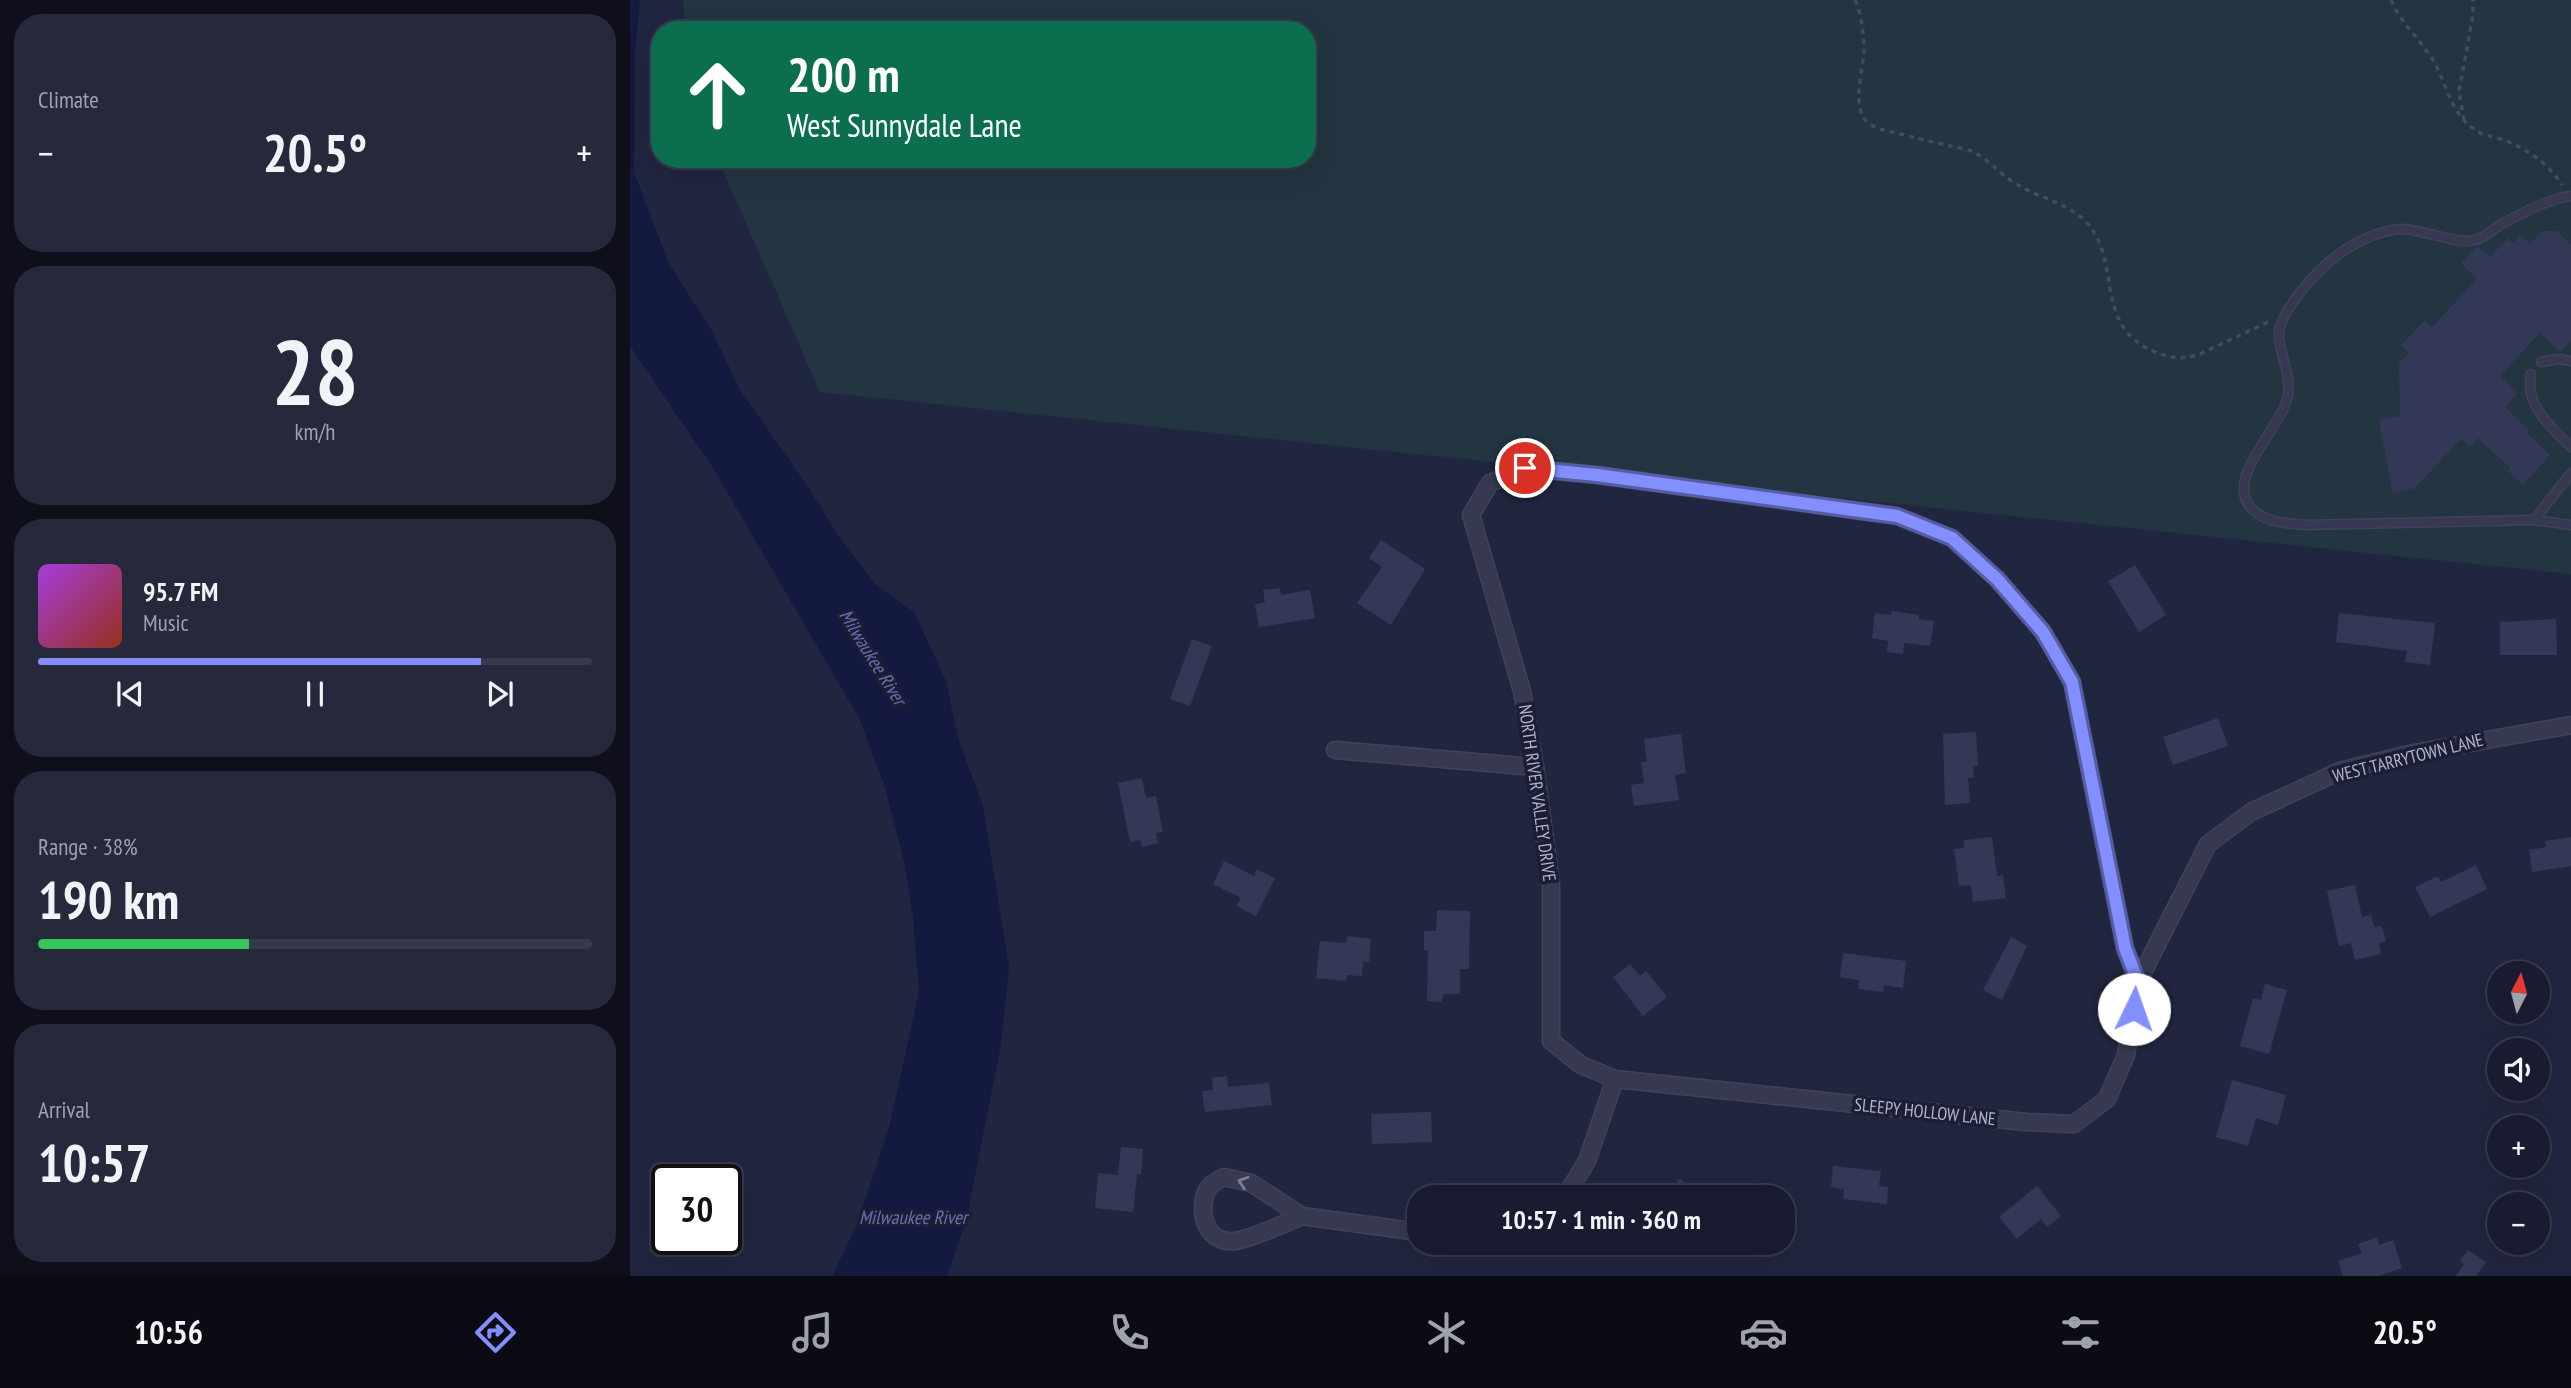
<!DOCTYPE html>
<html lang="en">
<head>
<meta charset="utf-8">
<style>
	:root { --surface:#191c30; --page:#26293c; --text:#f1f3f6; --muted:#9fa1ab; --line:#373a4c; --accent:#838fff }
	body { margin:0; font-family:"PT Sans Narrow",sans-serif; background:var(--page); color:var(--text); height:100vh; display:flex; flex-direction:column; font-size:26px; white-space:nowrap }
	* { box-sizing:border-box; margin:0 }
	p { font-size:23px; color:var(--muted) }
	.icon { flex:none; width:38px; height:38px; fill:none; stroke:currentColor; stroke-width:2; stroke-linecap:round; stroke-linejoin:round }
	.map { position:relative; flex:1; overflow:hidden }
	.details { display:flex; flex-direction:column; gap:14px; padding:14px; background:#0e0f1a; width:630px }
	.details>* { flex:none }
	.top-card { position:absolute; left:21px; top:21px; width:665px; height:147px; border-radius:28px; box-shadow:0 7px 28px #0002,0 0 0 2px var(--line); background:#0b6e4f; color:#fff; overflow:hidden }
	.needle { width:46px; rotate:6deg }
	.fabs { position:absolute; left:1857px; top:961px; display:grid; gap:14px }
	.fabs a { display:grid; place-items:center; width:63px; height:63px; border-radius:50%; background:var(--surface); box-shadow:0 7px 28px #0002,0 0 0 2px var(--line); font-size:35px }
	.speed { position:absolute; left:21px; top:1164px; display:flex; gap:14px; font-size:35px; font-weight:700; text-align:center }
	.speed>* { display:grid; place-content:center; width:91px; height:91px; border-radius:50%; background:var(--surface); box-shadow:0 7px 28px #0002,0 0 0 2px var(--line); line-height:1 }
	.speed .limit { border:4px solid #111; border-radius:10px; background:#fff; color:#111 }
	.pin { position:absolute; display:grid; place-items:center; width:60px; height:60px; color:#fff; margin:-30px; border:4px solid #fff; border-radius:50%; box-shadow:0 2px 7px #0007 }
	.me { position:absolute; width:77px; margin:-38px; rotate:3deg; stroke-linejoin:round; filter:drop-shadow(0 0 5px #0008) }
	.turn { display:flex; align-items:center; gap:24px; height:147px; padding:0 21px; font-size:32px }
	.turn .icon { width:91px; height:91px; stroke-width:2.5 }
	.turn b { display:block; font-size:49px; line-height:60px }
	.big { font-size:52px; font-weight:600; line-height:1.1 }
	.details .widget { flex:1; display:flex; flex-direction:column; justify-content:center; gap:10px; min-width:0; padding:0 24px; border-radius:28px; background:var(--page) }
	.details .dial { align-items:center; gap:0 }
	.dial b { font-size:91px; line-height:1 }
	.song { display:flex; align-items:center; gap:21px }
	.cover { width:84px; height:84px; border-radius:10px; background:linear-gradient(135deg,hsl(280 70% 55%),hsl(10 70% 35%)) }
	.played { height:7px; border-radius:4px; background:linear-gradient(90deg,var(--accent) 80%,var(--line) 80%) }
	.keys { display:flex; justify-content:space-around; direction:ltr }
	.heat { display:flex; justify-content:space-between; align-items:center; font-size:38px; direction:ltr }
	.charge { height:10px; border-radius:5px; background:linear-gradient(90deg,#34c759 38%,var(--line) 0) }
	.trip { position:absolute; left:777px; top:1185px; width:388px; height:70px; border-radius:28px; background:var(--surface); box-shadow:0 7px 28px #0002,0 0 0 2px var(--line); font-weight:600; line-height:70px; text-align:center }
	.menu { display:flex; height:112px; justify-content:space-around; align-items:center; background:#0a0b13; color:var(--muted) }
	.menu .icon { width:49px; height:49px }
	.menu .on { color:var(--accent) }
	.menu b { font-size:32px; color:var(--text) }
	main { display:flex; flex:1; min-height:0 }
	.map>svg:first-child { display:block }
</style>
</head>
<body>
<main>
<section class="details">
<div class="widget"><p>Climate</p>
<div class="heat"><a>−</a><b class="big">20.5°</b><a>+</a></div>
</div>
<div class="widget dial"><b>28</b><p>km/h</p></div>
<div class="widget">
<div class="song"><i class="cover"></i><div><b>95.7 FM</b><p>Music</p></div></div>
<div class="played"></div>
<div class="keys"><svg class="icon" aria-label="previous" viewBox="0 0 24 24"><path d="M18 5L8 12l10 7zM5 5v14"/></svg><svg class="icon" aria-label="pause" viewBox="0 0 24 24"><path d="M8 5v14M16 5v14"/></svg><svg class="icon" aria-label="next" viewBox="0 0 24 24"><path d="M6 5l10 7-10 7zM19 5v14"/></svg></div>
</div>
<div class="widget"><p>Range · 38%</p><b class="big">190 km</b><div class="charge"></div></div>
<div class="widget"><p>Arrival</p><b class="big">10:57</b></div>
</section>
<div class="map">
<svg width="1941" height="1276" viewBox="0 0 1941 1276">
	<rect width="100%" height="100%" fill="#212640"/>
	<polygon fill="#233541" points="53,0 1941,0 1941,574 190,392 88,159 677,159 677,30 55,30"/>
	<polygon fill="#13193f" points="0,0 10,0 5,51 4,172 39,264 81,329 110,390 177,485 209,537 247,586 284,612 316,681 328,738 353,806 379,967 371,1045 351,1145 336,1222 317,1276 202,1276 227,1225 260,1124 289,991 283,918 274,861 254,784 229,718 83,468 0,346"/>
	<g fill="#333857">
		<polygon points="1912,231 1927,231 1941,245 1941,341 1930,352 1910,333 1870,376 1888,393 1875,407 1900,431 1897,433 1920,455 1893,485 1878,471 1880,468 1848,438 1840,447 1831,439 1784,489 1762,492 1749,420 1770,416 1769,363 1779,353 1771,345 1795,320 1802,327 1847,279 1831,263 1847,246 1860,257 1878,238 1883,243 1890,235 1900,244"/>
		<polygon points="751,540 795,569 761,625 727,603 752,567 739,558"/>
		<polygon points="1505,565 1536,615 1509,632 1478,581"/>
		<polygon points="650,588 651,595 680,590 685,618 629,627 625,604 635,602 633,590"/>
		<polygon points="1262,611 1289,615 1289,619 1304,621 1300,646 1274,643 1273,654 1257,652 1258,641 1242,638 1245,613 1261,615"/>
		<polygon points="1709,613 1805,623 1800,665 1775,662 1777,651 1706,642"/>
		<polygon points="1926,619 1927,655 1870,655 1870,622"/>
		<polygon points="562,639 582,646 560,706 540,699"/>
		<polygon points="1588,718 1598,746 1543,765 1533,737"/>
		<polygon points="1346,732 1348,766 1343,766 1344,778 1338,778 1340,803 1315,805 1313,734"/>
		<polygon points="1051,734 1056,773 1045,775 1049,800 1004,806 1001,785 1014,783 1011,762 1017,762 1014,739"/>
		<polygon points="512,778 516,798 526,796 533,832 526,833 528,843 512,847 511,840 500,842 488,783"/>
		<polygon points="1362,837 1367,876 1373,875 1376,898 1343,902 1341,885 1329,886 1324,849 1334,848 1334,840"/>
		<polygon points="1941,837 1941,866 1902,872 1899,850 1916,847 1915,841"/>
		<polygon points="594,861 624,876 627,869 645,878 626,916 606,906 611,898 583,884"/>
		<polygon points="1846,865 1857,889 1800,917 1785,887 1808,876 1811,882"/>
		<polygon points="1725,885 1732,917 1741,915 1744,927 1752,926 1756,941 1749,943 1751,954 1725,960 1721,943 1709,946 1697,891"/>
		<polygon points="807,910 840,911 839,969 830,969 830,994 813,994 812,1002 797,1001 798,950 794,950 794,931 806,931"/>
		<polygon points="717,936 741,939 739,962 733,962 732,976 717,975 716,981 686,978 690,941 716,943"/>
		<polygon points="1381,937 1397,946 1372,1000 1353,990"/>
		<polygon points="1213,953 1276,961 1273,988 1254,985 1253,992 1228,989 1229,980 1210,977"/>
		<polygon points="1000,964 1010,976 1016,971 1037,997 1013,1016 983,977"/>
		<polygon points="1635,984 1657,990 1639,1054 1610,1046 1623,998 1631,1000"/>
		<polygon points="597,1076 598,1087 639,1083 642,1105 575,1112 572,1091 583,1090 582,1078"/>
		<polygon points="1602,1080 1656,1095 1648,1125 1626,1118 1618,1146 1586,1137"/>
		<polygon points="801,1112 802,1142 742,1144 741,1114"/>
		<polygon points="491,1147 513,1149 511,1175 507,1174 503,1212 465,1208 468,1173 488,1175"/>
		<polygon points="1203,1166 1251,1171 1249,1186 1258,1187 1257,1204 1213,1199 1214,1189 1201,1187"/>
		<polygon points="1050,1179 1070,1197 1033,1197"/>
		<polygon points="1407,1186 1431,1216 1417,1227 1411,1219 1387,1239 1369,1217"/>
		<polygon points="1747,1237 1749,1245 1763,1240 1772,1268 1749,1276 1713,1276 1708,1261 1732,1253 1728,1244"/>
		<polygon points="1838,1250 1856,1262 1846,1276 1826,1276 1834,1264 1830,1261"/>
	</g>
	<g fill="none" stroke-linecap="round" stroke-linejoin="round">
		<g stroke="#3f4259" stroke-width="11">
			<g id="lane">
				<path d="M1941,196C1922,198 1890,214 1872,224C1864,228 1855,238 1845,240C1831,243 1817,238 1804,235C1794,233 1782,229 1772,229C1749,230 1723,243 1705,257C1687,270 1646,315 1649,338C1651,356 1661,376 1658,395C1653,428 1592,478 1622,509C1638,524 1656,523 1676,525L1904,520L1941,473"/>
				<polyline points="1911,362 1929,359 1941,361"/>
				<path d="M1901,374C1894,405 1921,427 1941,447"/>
				<polyline points="1904,520 1941,525"/>
			</g>
		</g>
		<g stroke="#3f4259" stroke-width="19">
			<g id="street">
				<polyline points="705,750 905,767"/>
				<polyline points="1508,982 1495,948 1442,682 1413,632 1367,579 1322,538 1267,516 967,475 895,468 860,483 841,515 892,691 905,767 921,884 921,1041 951,1065 985,1079 1396,1122 1444,1124 1477,1099 1496,1055 1508,982 1578,844 1621,812 1710,771 1779,754 1941,725"/>
				<polyline points="935,1197 957,1161 985,1079"/>
				<path d="M672,1216C656,1223 620,1239 605,1241C576,1244 567,1212 577,1190C580,1185 588,1180 594,1177L621,1183L672,1216L789,1232"/>
			</g>
		</g>
		<g stroke="#3d4f59" stroke-width="3.5" stroke-dasharray="5 5" stroke-linecap="butt">
			<path d="M1225,0C1232,15 1233,32 1234,48C1234,69 1220,106 1238,123C1242,126 1248,128 1253,130C1275,135 1298,141 1320,146C1328,148 1339,149 1346,153C1361,162 1373,177 1388,185C1410,198 1435,202 1454,220C1494,258 1461,324 1523,351C1540,358 1550,360 1568,355L1640,321"/>
			<path d="M1761,0C1770,22 1788,37 1801,57C1817,81 1818,111 1844,129C1852,136 1864,136 1874,140C1898,150 1918,163 1932,185"/>
			<polyline points="1834,120 1829,92 1843,15 1843,0"/>
		</g>
		<use href="#lane" stroke="#363950" stroke-width="8"/>
		<use href="#street" stroke="#363950" stroke-width="16"/>
	</g>
	<defs><path id="oneway-chevron" d="M-2-3.5L2.5 0L-2 3.5" fill="none" stroke-width="1.6" stroke-linecap="round" stroke-linejoin="round" transform="scale(1.75)"/></defs>
	<use stroke="#7a7d94" href="#oneway-chevron" transform="translate(613 1182) rotate(-162)"/>
	<g fill="none" stroke-linecap="round" stroke-linejoin="round">
		<g stroke="#555da6" stroke-width="18">
			<polyline id="route" points="895,468 967,475 1267,516 1322,538 1367,579 1413,632 1442,682 1495,948 1508,982 1504,1009"/>
		</g>
		<use href="#route" stroke="#838fff" stroke-width="12"/>
	</g>
	<g text-anchor="middle" stroke-width="7" stroke-linejoin="round" paint-order="stroke">
		<g font-size="18" fill="#b2b4cb" stroke="#1b1e35">
			<text transform="translate(1778 758) rotate(-14)" y="6">WEST TARRYTOWN LANE</text>
			<text transform="translate(907 793) rotate(82)" y="6">NORTH RIVER VALLEY DRIVE</text>
			<text transform="translate(1295 1112) rotate(6)" y="6">SLEEPY HOLLOW LANE</text>
		</g>
		<g font-size="19" font-style="italic" fill="#6771ae" stroke="#1b1e35">
			<text transform="translate(243 657) rotate(58)" y="7">Milwaukee River</text>
			<text x="283" y="1224">Milwaukee River</text>
		</g>
	</g>
</svg>
<div class="fabs">
<a><svg class="needle" viewBox="-14 -14 28 28"><path d="M0-13l5 13h-10z" fill="#e53935"/><path d="M0 13l5-13h-10z" fill="#9fa1ab"/></svg></a>
<a><svg class="icon" aria-label="sound" viewBox="0 0 24 24"><path d="M4 9h4l5-4v14l-5-4H4zM17 9q2 3 0 6"/></svg></a>
<a>+</a>
<a>−</a>
</div>
<div class="speed"><div class="limit">30</div></div>
<div class="pin" style="left:895px;top:468px;background:#d93025"><svg class="icon" aria-label="arrive" viewBox="0 0 24 24"><path d="M6 21V4h12l-3 4 3 4H6"/></svg></div>
<svg class="me" style="left:1504px;top:1009px" viewBox="-20 -20 40 40"><circle r="19" fill="#fff"/><path d="M0-13L10 11 0 6-10 11z" fill="#838fff"/></svg>
<div class="trip">10:57 · 1 min · 360 m</div>
<div class="top-card">
<div class="turn"><svg class="icon" aria-label="ahead" viewBox="0 0 24 24"><path d="M12 20V5M6 11l6-6 6 6"/></svg><div><b>200 m</b>West Sunnydale Lane</div></div>
</div>
</div>
</main>
<nav class="menu">
<b>10:56</b>
<svg class="icon on" aria-label="directions" viewBox="0 0 24 24"><path d="M12 3l9 9-9 9-9-9zM9 14v-3h6M13 9l2 2-2 2"/></svg>
<svg class="icon" aria-label="music" viewBox="0 0 24 24"><path d="M9 18V5l10-2v13"/><circle cx="6" cy="18" r="3"/><circle cx="16" cy="16" r="3"/></svg>
<svg class="icon" aria-label="phone" viewBox="0 0 24 24"><path d="M5 4h4l2 5-3 2q2 4 5 5l2-3 5 2v4C11 20 4 13 5 4z"/></svg>
<svg class="icon" aria-label="climate" viewBox="0 0 24 24"><path d="M12 3v18M4 7l16 10M4 17L20 7"/></svg>
<svg class="icon" aria-label="car" viewBox="0 0 24 24"><path d="M5 17H2v-5l4-1 3-4h7l3 4 3 1v5h-3M9 17h6M6 11h13"/><circle cx="7" cy="17" r="2"/><circle cx="17" cy="17" r="2"/></svg>
<svg class="icon" aria-label="filters" viewBox="0 0 24 24"><path d="M4 7h16M4 17h16"/><circle cx="9" cy="7" r="2"/><circle cx="15" cy="17" r="2"/></svg>
<b>20.5°</b>
</nav>
</body>
</html>
